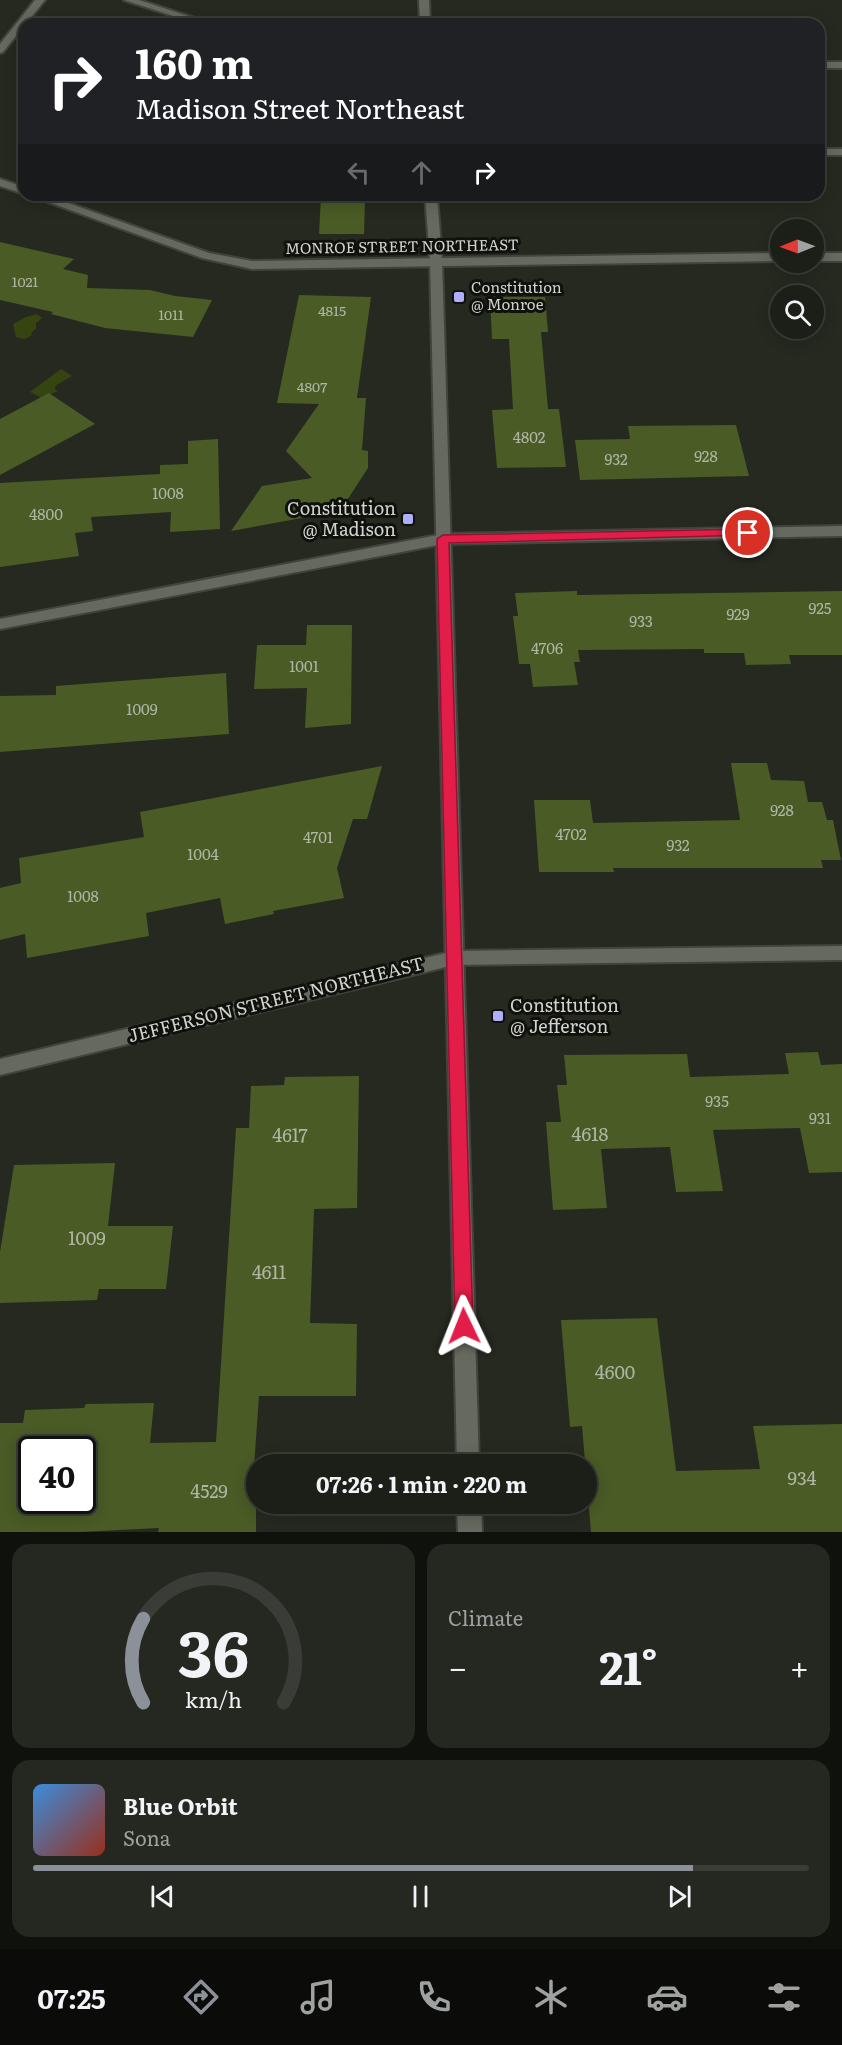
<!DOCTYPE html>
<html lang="en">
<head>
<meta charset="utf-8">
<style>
	:root { --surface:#1c1f18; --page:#252721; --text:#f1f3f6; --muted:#a0a2a2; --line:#3a3d37; --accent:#8c9099 }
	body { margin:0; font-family:Literata,serif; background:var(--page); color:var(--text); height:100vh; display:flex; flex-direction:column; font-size:22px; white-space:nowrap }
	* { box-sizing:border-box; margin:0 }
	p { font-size:20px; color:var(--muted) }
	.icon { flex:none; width:33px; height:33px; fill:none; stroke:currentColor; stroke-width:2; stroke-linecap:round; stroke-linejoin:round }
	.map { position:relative; height:1532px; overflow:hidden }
	.side { display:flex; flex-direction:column; gap:12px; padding:12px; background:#0f110d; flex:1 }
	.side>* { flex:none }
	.guide { position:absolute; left:18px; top:18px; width:807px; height:183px; border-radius:18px; box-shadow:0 3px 15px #0003,0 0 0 2px var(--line); background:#202124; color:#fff; overflow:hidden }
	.needle { width:39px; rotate:269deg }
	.tools { position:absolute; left:770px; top:219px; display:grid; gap:12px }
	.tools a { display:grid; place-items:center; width:54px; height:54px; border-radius:50%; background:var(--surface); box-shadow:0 3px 15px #0003,0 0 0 2px var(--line); font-size:30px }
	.speed { position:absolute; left:18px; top:1436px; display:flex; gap:12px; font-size:30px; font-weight:700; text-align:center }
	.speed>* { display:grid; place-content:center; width:78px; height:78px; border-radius:50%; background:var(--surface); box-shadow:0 3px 15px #0003,0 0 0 2px var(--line); line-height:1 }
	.speed .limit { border:3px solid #111; border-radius:9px; background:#fff; color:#111 }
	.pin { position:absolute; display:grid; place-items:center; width:51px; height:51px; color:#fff; margin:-26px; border:3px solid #fff; border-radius:50%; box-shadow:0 2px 6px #0007 }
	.me { position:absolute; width:66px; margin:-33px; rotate:358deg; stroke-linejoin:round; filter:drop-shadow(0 0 4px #0008) }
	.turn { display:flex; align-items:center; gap:21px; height:126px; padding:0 18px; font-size:27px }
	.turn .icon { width:78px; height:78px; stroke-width:2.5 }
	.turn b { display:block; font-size:42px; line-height:51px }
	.lanes { display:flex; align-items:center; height:57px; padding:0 18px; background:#0003; justify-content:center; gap:30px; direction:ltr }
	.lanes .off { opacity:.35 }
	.big { font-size:45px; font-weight:700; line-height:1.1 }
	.side .tile { flex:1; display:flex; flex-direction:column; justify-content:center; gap:9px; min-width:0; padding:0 21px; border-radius:18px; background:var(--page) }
	.side .dial { align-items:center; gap:0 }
	.dial svg { height:156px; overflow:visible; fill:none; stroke:var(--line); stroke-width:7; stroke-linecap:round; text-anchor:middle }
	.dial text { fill:var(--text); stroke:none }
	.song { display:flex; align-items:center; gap:18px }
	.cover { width:72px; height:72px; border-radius:9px; background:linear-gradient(135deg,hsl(210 70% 55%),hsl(10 70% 35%)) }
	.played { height:6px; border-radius:3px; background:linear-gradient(90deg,var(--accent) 85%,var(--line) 85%) }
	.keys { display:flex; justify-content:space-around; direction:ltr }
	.heat { display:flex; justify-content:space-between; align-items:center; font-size:33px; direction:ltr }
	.side .tiles { flex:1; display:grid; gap:12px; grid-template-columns:1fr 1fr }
	.tile:last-child { grid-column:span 2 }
	.trip { position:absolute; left:246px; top:1454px; width:351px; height:60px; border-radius:30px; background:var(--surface); box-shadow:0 3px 15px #0003,0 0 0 2px var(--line); font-weight:700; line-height:60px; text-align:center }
	.menu { display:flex; height:96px; justify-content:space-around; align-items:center; background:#0b0c0a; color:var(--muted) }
	.menu .icon { width:42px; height:42px }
	.menu .on { color:var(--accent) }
	.menu b { font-size:27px; color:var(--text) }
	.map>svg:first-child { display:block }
</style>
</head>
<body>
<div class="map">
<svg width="842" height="1532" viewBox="0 0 842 1532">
	<rect width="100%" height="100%" fill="#262920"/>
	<g fill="#36450f">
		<polygon points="37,314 42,318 36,323 36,329 32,332 31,336 24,339 16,337 13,324 26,317"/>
		<polygon points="61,369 72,376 55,386 55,389 58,391 42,398 30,392"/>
	</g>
	<g fill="#4a5b26" fill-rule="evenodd">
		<polygon points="321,197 365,197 364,234 319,234"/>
		<polygon points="0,242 74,259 63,269 88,275 87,288 150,290 175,296 212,300 193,337 105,328 51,314 53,312 0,300"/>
		<polygon points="299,295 371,297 357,398 366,398 362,450 368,451 368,468 340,511 231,531 262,486 312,478 286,451 319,404 277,403"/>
		<polygon points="490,297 545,297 548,332 541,332 548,409 559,409 566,467 497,468 492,410 513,409 509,339 492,339"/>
		<polygon points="49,393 95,424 0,475 0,419"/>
		<polygon points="736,425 749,476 580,480 575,440 630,439 628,426"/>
		<polygon points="218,439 220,529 170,532 171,512 91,517 93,531 75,533 79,556 0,567 0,483 160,474 160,465 188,464 188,441"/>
		<polygon points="577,591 577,595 842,591 842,655 789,655 791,664 746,665 744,653 704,653 704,649 578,650 580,662 574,662 578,685 533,687 530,664 519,664 513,616 518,616 515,593"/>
		<polygon points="307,625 352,625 351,724 305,728 307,688 254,689 257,645 306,645"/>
		<polygon points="226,673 229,734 0,752 0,696 56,695 56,686"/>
		<polygon points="731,763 767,763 771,780 804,781 808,802 822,802 827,820 833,820 841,860 821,860 823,868 613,868 614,872 539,872 534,800 590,800 593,823 740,820"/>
		<polygon points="382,766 367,819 353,819 337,868 344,898 273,911 274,914 225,924 220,898 146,913 149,936 27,958 25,934 0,940 0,888 21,883 19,858 144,837 140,812"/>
		<polygon points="818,1052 821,1065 842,1064 842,1172 809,1173 800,1128 713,1130 723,1191 676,1192 670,1147 601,1149 607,1208 553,1210 546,1122 561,1122 557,1085 567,1085 564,1055 687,1054 690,1077 789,1074 785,1053"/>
		<path d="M359,1076L357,1208L314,1209L310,1323L357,1324L356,1396H259L253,1481H256V1532H158L159,1528L80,1532H0V1423H23L25,1410L84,1408L86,1404L154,1403L150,1443L216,1442L236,1128H249L251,1086L284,1085L285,1077ZM32,1449H82V1500H32Z"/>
		<polygon points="115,1163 108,1226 173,1226 166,1289 99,1289 97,1300 0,1303 0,1252 14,1165"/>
		<polygon points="657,1318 676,1471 760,1469 753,1426 842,1424 842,1532 591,1532 582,1426 570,1427 561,1320"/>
	</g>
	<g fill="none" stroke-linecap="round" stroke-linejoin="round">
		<g stroke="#41443d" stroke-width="4">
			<rect id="service" x="819" y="149" width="23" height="6"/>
		</g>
		<g stroke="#41443d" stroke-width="4">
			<g id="minor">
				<polygon points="35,0 45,0 3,52 0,53 0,44"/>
				<polygon points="124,0 139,0 213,24 198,24"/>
				<rect x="819" y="62" width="23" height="6"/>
				<polygon points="0,179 24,187 24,194 0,186"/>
				<polygon points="29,195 46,195 209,253 252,261 780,253 780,261 252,269 202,258"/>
				<rect x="813" y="253" width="29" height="8"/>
				<polygon points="842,526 842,536 443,544 0,629 0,619 443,534"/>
				<polygon points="842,946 842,960 454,965 0,1075 0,1059 454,951"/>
			</g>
		</g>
		<g stroke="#41443d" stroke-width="4">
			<g id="tertiary">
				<polygon points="419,0 429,0 430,24 420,24"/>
				<polygon points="425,195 437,195 442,261 479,1464 457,1464 430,261"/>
				<polygon points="457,1503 481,1503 482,1532 458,1532"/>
			</g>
		</g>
		<use href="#service" fill="#65695f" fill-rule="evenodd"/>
		<use href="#minor" fill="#65695f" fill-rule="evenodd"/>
		<use href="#tertiary" fill="#65695f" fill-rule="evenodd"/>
	</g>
	<polygon fill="#e11d48" stroke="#92132f" stroke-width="1.5" points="748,529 754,533 752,535 449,543 473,1326 471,1332 464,1334 458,1332 455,1326 437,539 443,535"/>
	<g fill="#afaefa" stroke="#10110d" stroke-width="2">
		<rect x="453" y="291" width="12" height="12" rx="3"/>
		<rect x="402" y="513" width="12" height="12" rx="3"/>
		<rect x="492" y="1010" width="12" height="12" rx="3"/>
	</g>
	<g text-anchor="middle" stroke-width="6" stroke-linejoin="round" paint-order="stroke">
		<g font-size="14" fill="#afb6a4">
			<text x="25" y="287">1021</text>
			<text x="332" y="316">4815</text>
			<text x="171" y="320">1011</text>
			<text x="312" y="392">4807</text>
		</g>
		<g font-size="15" fill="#d1d4ce" stroke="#10110d">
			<text transform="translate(402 247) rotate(-1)" y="5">MONROE STREET NORTHEAST</text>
		</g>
		<g font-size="15" fill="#d1d4ce" stroke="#10110d" text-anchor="start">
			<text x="471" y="293">Constitution<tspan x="471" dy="17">@ Monroe</tspan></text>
		</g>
		<g font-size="15" fill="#afb6a4">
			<text x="529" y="443">4802</text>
			<text x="706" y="462">928</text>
			<text x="616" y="465">932</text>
			<text x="168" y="499">1008</text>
			<text x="46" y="520">4800</text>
			<text x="820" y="614">925</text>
			<text x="738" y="620">929</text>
			<text x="641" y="627">933</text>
			<text x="547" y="654">4706</text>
			<text x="304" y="672">1001</text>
			<text x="142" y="715">1009</text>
			<text x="782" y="816">928</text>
			<text x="571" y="840">4702</text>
			<text x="318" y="843">4701</text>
			<text x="678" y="851">932</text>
			<text x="203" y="860">1004</text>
			<text x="83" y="902">1008</text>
			<text x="717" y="1107">935</text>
			<text x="820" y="1124">931</text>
		</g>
		<g font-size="18" fill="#d1d4ce" stroke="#10110d" text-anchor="end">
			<text x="396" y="515">Constitution<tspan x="396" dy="21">@ Madison</tspan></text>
			<text x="510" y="1012" text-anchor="start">Constitution<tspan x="510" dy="21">@ Jefferson</tspan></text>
		</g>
		<g font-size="18" fill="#d1d4ce" stroke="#10110d">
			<text transform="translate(276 1000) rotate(-14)" y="6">JEFFERSON STREET NORTHEAST</text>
		</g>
		<g font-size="18" fill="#afb6a4">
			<text x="590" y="1141">4618</text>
			<text x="290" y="1142">4617</text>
			<text x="87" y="1245">1009</text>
			<text x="269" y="1279">4611</text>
			<text x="615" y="1379">4600</text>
			<text x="802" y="1485">934</text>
			<text x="209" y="1498">4529</text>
		</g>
	</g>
</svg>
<div class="tools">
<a><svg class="needle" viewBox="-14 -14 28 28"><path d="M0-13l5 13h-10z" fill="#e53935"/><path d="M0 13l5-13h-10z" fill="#a0a2a2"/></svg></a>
<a><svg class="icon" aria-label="search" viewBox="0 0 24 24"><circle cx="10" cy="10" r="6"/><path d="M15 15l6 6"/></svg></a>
</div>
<div class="speed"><div class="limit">40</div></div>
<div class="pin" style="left:748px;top:533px;background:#d93025"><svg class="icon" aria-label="arrive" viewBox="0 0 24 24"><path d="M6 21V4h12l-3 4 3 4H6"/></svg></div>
<svg class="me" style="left:464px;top:1326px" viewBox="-20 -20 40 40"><path d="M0-17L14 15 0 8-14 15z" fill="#e11d48" stroke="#fff" stroke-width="4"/></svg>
<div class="trip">07:26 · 1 min · 220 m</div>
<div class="guide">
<div class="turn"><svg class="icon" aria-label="right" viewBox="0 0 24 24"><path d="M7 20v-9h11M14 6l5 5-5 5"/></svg><div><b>160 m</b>Madison Street Northeast</div></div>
<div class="lanes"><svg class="icon off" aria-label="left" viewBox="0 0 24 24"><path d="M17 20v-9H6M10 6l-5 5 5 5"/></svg><svg class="icon off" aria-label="ahead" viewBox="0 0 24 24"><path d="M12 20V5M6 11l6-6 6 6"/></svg><svg class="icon" aria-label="right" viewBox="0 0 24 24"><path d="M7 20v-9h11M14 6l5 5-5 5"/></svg></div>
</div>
</div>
<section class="side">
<div class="tiles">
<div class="tile dial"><svg viewBox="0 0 100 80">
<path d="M14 69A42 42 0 1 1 86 69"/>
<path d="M14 69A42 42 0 0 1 14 26" stroke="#8c9099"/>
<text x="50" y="56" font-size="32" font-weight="700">36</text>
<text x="50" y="72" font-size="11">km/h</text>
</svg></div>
<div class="tile"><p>Climate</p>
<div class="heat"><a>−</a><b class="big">21°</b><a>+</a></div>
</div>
<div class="tile">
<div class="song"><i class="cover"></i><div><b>Blue Orbit</b><p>Sona</p></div></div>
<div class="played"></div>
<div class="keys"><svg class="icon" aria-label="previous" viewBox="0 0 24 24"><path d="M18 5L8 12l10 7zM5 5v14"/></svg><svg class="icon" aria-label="pause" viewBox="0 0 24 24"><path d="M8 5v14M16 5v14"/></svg><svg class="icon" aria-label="next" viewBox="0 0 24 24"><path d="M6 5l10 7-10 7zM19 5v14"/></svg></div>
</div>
</div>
</section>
<nav class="menu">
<b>07:25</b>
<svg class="icon on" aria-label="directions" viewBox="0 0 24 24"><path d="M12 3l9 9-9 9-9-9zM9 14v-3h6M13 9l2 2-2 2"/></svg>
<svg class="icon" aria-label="music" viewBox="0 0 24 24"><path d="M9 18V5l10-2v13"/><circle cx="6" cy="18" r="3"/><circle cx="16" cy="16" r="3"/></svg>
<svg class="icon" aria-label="phone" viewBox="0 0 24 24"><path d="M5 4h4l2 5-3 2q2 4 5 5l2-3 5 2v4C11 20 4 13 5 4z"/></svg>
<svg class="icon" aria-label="climate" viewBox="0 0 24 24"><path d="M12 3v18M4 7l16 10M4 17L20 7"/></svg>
<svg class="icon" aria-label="car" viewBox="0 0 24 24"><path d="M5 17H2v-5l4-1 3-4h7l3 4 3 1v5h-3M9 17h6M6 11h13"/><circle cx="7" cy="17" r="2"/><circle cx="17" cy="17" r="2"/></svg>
<svg class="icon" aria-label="filters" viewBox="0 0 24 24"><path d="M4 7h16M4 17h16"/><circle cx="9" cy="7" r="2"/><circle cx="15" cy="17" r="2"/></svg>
</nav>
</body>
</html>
